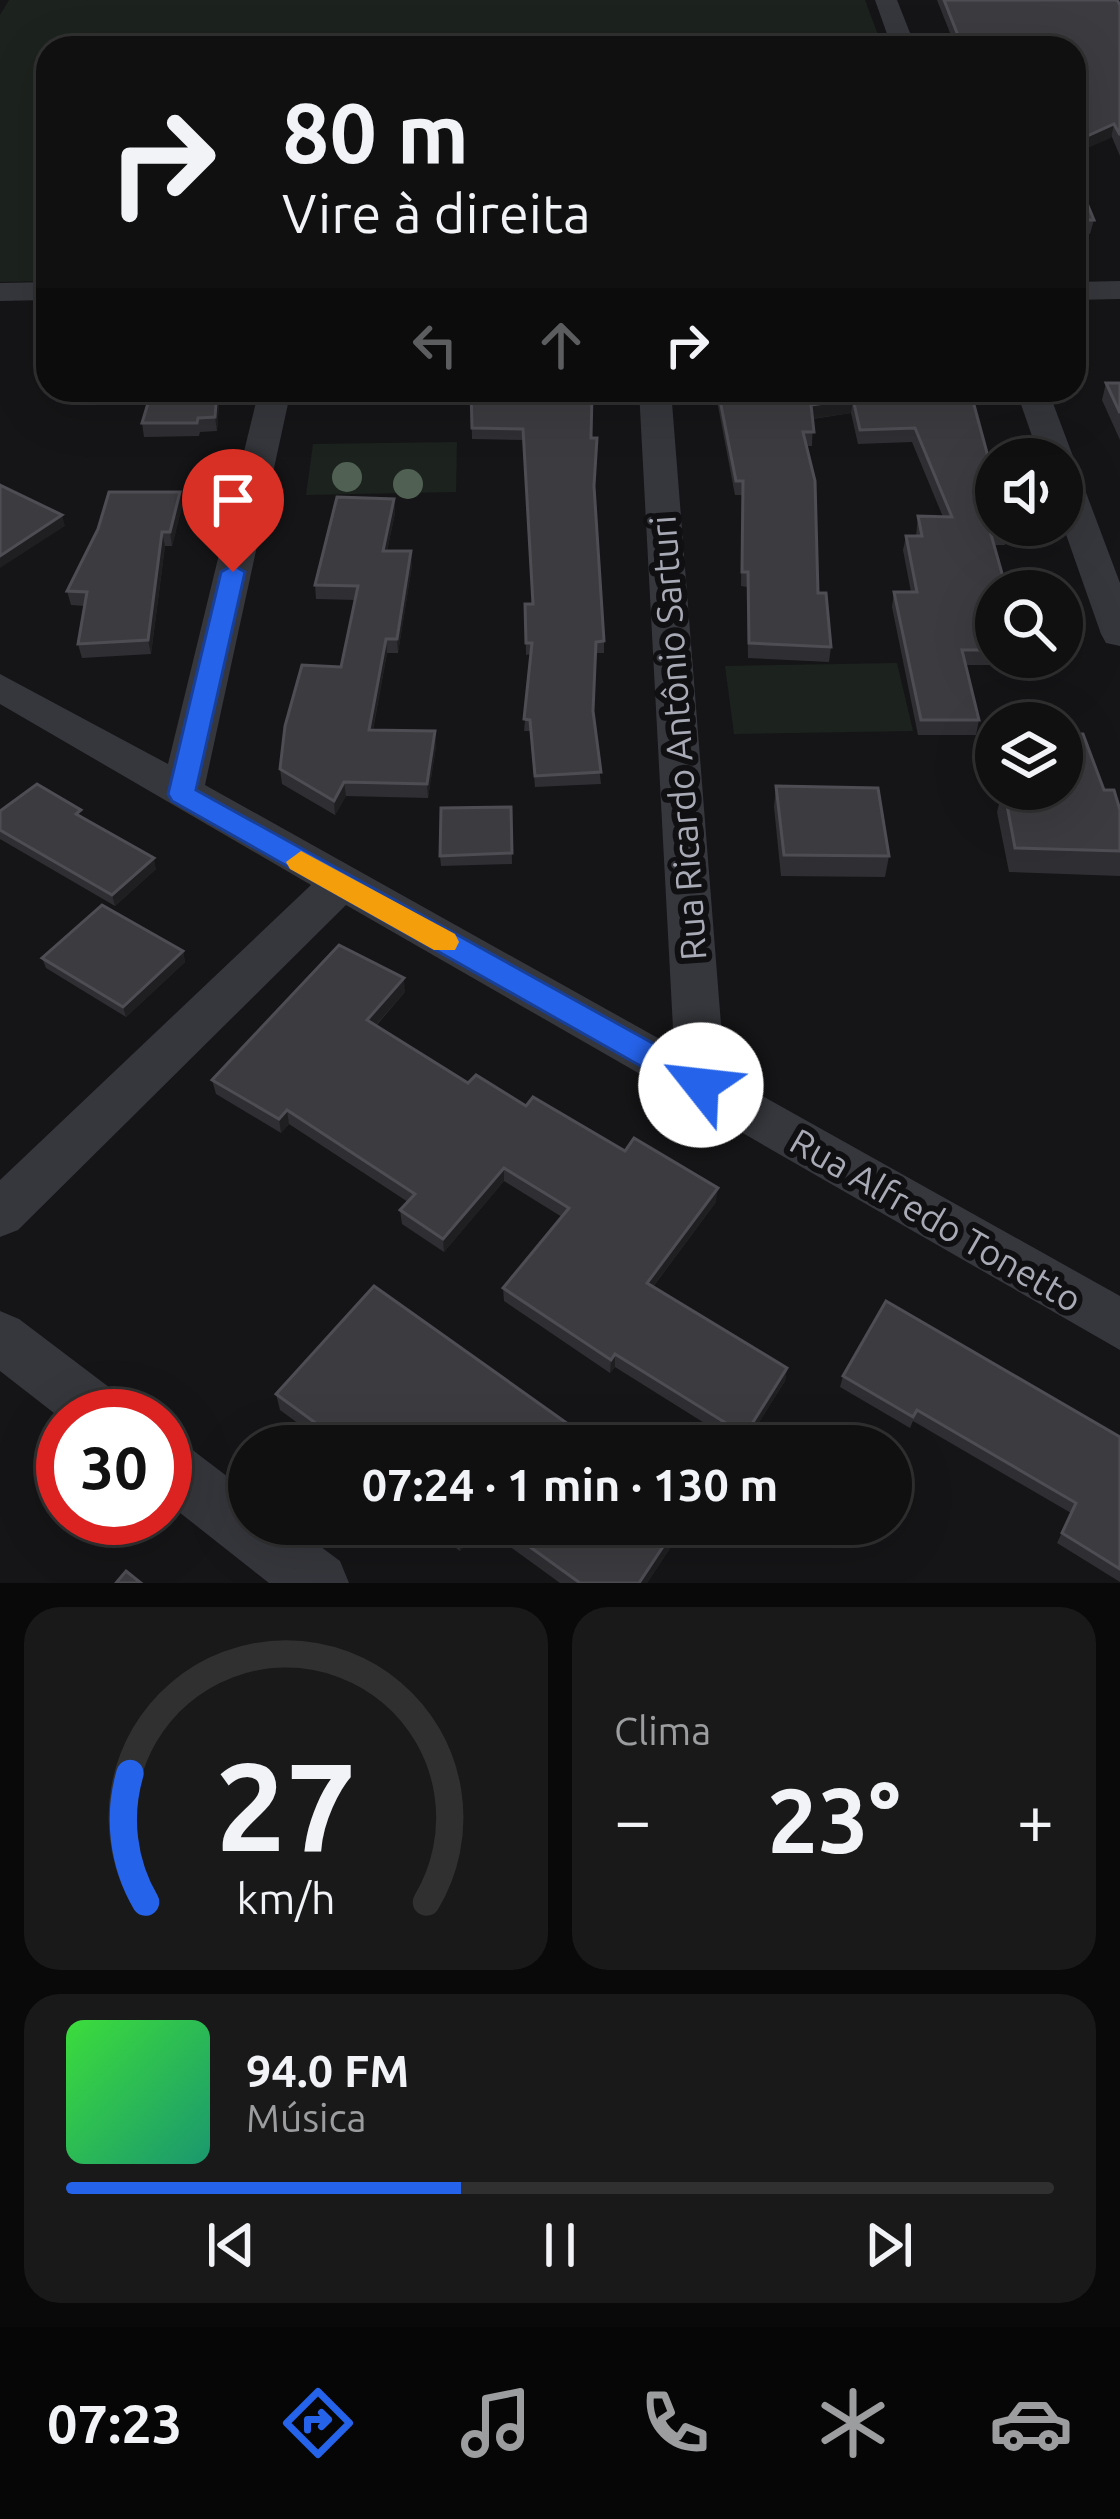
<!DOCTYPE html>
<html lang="pt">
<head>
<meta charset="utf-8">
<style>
	:root { --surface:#101011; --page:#19191a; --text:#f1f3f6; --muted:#9c9d9f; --line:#303031; --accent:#2563eb }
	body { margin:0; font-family:Ubuntu,sans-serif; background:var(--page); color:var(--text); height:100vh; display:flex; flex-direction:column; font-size:45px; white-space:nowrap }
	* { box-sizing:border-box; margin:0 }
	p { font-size:39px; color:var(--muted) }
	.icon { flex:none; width:66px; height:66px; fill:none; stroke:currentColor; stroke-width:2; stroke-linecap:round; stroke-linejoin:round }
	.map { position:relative; height:1583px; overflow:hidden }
	.side { display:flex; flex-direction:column; gap:24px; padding:24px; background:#090909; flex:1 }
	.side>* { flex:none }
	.banner { position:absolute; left:36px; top:36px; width:1050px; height:366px; border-radius:36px; box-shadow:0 12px 48px #0002,0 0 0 3px var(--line); background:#101011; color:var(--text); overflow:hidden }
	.fabs { position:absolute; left:975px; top:438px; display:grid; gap:24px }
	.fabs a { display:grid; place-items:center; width:108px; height:108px; border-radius:50%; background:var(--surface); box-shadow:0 12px 48px #0002,0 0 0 3px var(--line); font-size:60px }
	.speed { position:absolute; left:36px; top:1389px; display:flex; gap:24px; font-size:60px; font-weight:700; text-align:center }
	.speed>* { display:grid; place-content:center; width:156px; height:156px; border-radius:50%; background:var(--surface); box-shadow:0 12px 48px #0002,0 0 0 3px var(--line); line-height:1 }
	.speed .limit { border:18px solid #d22; background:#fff; color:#111 }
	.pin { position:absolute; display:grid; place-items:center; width:102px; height:102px; color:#fff; margin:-123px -51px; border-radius:50% 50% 50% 0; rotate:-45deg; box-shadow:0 0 12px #0007 }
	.pin .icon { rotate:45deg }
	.me { position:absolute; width:132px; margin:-66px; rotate:299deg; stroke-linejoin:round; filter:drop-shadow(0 0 9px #0008) }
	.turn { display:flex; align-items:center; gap:42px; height:252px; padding:0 48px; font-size:54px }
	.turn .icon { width:156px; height:156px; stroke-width:2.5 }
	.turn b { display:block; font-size:84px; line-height:102px }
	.lanes { display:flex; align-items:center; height:114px; padding:0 48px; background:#0003; justify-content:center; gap:60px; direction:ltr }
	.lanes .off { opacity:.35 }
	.big { font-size:90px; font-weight:700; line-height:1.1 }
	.side .widget { flex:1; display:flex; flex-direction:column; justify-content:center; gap:18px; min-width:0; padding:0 42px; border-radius:36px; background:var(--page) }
	.side .dial { align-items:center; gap:0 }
	.dial svg { height:312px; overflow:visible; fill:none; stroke:var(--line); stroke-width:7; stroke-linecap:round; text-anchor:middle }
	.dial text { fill:var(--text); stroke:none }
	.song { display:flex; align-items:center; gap:36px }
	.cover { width:144px; height:144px; border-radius:18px; background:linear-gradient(135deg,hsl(120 70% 55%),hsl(160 70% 35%)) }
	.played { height:12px; border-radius:6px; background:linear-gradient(90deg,var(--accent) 40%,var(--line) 40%) }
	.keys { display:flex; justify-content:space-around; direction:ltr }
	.heat { display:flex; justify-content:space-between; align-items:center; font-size:66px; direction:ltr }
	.side .tiles { flex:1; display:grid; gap:24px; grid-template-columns:1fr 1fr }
	.widget:last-child { grid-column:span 2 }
	.trip { position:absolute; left:228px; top:1425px; width:684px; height:120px; border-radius:60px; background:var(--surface); box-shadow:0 12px 48px #0002,0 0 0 3px var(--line); font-weight:700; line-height:120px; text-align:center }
	.dock { display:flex; height:192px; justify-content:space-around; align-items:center; background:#060607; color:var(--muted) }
	.dock .icon { width:84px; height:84px }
	.dock .current { color:var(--accent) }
	.dock b { font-size:54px; color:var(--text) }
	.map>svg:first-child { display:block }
</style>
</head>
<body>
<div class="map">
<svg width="1120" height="1583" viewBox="0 0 1120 1583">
	<rect width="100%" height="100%" fill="#151517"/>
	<g fill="#1c221d">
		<polygon points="9,0 865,0 883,48 48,48 48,281 0,282 0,15"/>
		<polygon points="457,442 456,492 306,495 313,444"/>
		<polygon points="897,663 913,731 734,734 725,666"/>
	</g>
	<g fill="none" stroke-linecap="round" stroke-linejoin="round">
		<g fill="#36373c" fill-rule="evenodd">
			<polygon points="875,0 897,0 916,48 892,48"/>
			<polygon points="1120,281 1120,299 1074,300 1074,282"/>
			<polygon points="48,282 48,300 0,301 0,283"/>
			<polygon points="259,390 291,390 205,785 674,1047 639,390 671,390 725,1075 1120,1296 1120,1350 346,905 18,1230 0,1237 0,1180 311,885 0,704 0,674 168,764"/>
			<polygon points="1016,390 1048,390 1074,459 1069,466 1079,474 1120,583 1120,646 1106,643 1101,634 1062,523 1062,459 1040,459"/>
			<polygon points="0,1311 19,1319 122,1397 131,1416 63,1416 63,1420 0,1371"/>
			<polygon points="165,1436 186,1445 249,1493 249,1524 290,1524 340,1561 349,1583 269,1583 165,1501"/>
		</g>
	</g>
	<g fill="#506154">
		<circle cx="347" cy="477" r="15"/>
		<circle cx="408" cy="484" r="15"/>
	</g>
	<g fill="#2f2e32">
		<polygon points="937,0 1117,0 1120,5 1120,156 1074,48 956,48"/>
		<polygon points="1074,172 1094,220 1090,234 1074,234"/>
		<polygon points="1106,383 1120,383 1120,440 1102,400"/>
		<polygon points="152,390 220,390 217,431 200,432 199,436 144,437 142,423"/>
		<polygon points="471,390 591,438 604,641 604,653 596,653 593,713 601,784 535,787 530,731 524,731 531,654 526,655 525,604 533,604 523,440 472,439"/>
		<polygon points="715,390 970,390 1008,530 1005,545 994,545 996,657 1022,657 1020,665 966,665 979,720 976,735 918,735 892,607 894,592 911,592 903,550 906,536 916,536 918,516 943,517 912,442 858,444 851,413 813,419 812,446 807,446 818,593 831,647 829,662 748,658 747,587 741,586 742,495 735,495"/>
		<polygon points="394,499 395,513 387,551 412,565 398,653 387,653 373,730 436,746 428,798 346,796 335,815 282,784 280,769 341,667 355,600 316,599 315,585"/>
		<polygon points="182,506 172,546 165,546 151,654 82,658 78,644 85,606 71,605 67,591"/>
		<polygon points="776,786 889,856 885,877 781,876 774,807"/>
		<polygon points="1003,789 1104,790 1120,810 1120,876 1009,872 997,812"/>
		<polygon points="511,807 512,864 441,866 440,856"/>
		<polygon points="0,811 83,818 156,869 115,906 0,839"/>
		<polygon points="183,951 185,962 126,1017 46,968 42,958"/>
		<polygon points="405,992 376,1026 468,1083 526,1106 625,1151 716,1202 653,1287 787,1368 785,1381 744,1446 741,1446 615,1367 610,1373 504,1301 503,1288 562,1217 504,1181 444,1252 402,1224 400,1210 408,1202 289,1124 281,1133 216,1094 212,1080"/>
		<polygon points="843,1376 1120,1437 1120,1582 1057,1543 1071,1513 913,1421 910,1428 840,1387"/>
		<polygon points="276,1394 599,1446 329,1446 280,1410"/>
		<polygon points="424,1524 686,1524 647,1583 560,1583 480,1525 460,1551"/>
	</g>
	<g fill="#1f1f21">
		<polygon points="1114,124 1111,138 1074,154 1074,142"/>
		<polygon points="217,390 220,390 217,431 215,417"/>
		<polygon points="853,399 851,413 810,419 811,405"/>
		<polygon points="180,492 182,506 172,546 170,532"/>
		<polygon points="394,499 395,513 384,565 383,551"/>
		<polygon points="62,515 65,526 0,568 0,556"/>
		<polygon points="162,532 165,546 151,654 148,640"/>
		<polygon points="411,551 412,565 398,653 397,639"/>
		<polygon points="386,639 387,653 370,744 369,730"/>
		<polygon points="435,731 436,746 428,798 427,784"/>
		<polygon points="344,782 346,796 335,815 334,801"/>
		<polygon points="154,858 156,869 115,906 112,895"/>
		<polygon points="183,951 185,962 126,1017 123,1007"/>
		<polygon points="404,978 405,992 368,1034 367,1020"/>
		<polygon points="287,1110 289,1124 281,1133 279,1119"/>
		<polygon points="504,1168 504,1181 444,1252 443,1239"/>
		<polygon points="718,1188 716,1202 646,1296 647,1283"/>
		<polygon points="615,1354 615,1367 610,1373 611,1360"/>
		<polygon points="787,1368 785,1381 744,1446 745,1435"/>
		<polygon points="469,1524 480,1525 460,1551 459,1537"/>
		<polygon points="678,1524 686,1524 647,1583 639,1583"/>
	</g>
	<g fill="#3c3c40" stroke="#4d4d53" stroke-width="3">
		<polygon points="944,0 1117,0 1120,5 1120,135 1114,124 1074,142 1074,48 963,48"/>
		<polygon points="1074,172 1094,220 1074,220"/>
		<polygon points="1106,383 1120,383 1120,413"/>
		<polygon points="152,390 217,390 215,417 198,418 197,423 142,423"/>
		<polygon points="471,390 587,390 586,394 592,394 591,438 597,438 594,486 604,641 596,642 593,711 601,772 535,776 530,720 524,719 532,643 526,643 525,604 533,604 523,429 472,428"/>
		<polygon points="718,390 970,390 996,486 996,525 1007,525 1008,530 990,531 1007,591 996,591 996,650 962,650 979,720 921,720 894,592 917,592 906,536 922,536 918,516 952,517 915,428 860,430 853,399 811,405 814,432 803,432 815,481 818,593 826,593 831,647 749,643 748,572 742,572 743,481 736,481"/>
		<polygon points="0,485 62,515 0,556"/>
		<polygon points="109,492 180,492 170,532 162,532 148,640 78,644 87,592 67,591 98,529"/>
		<polygon points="337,497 394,499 383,551 411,551 397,639 386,639 369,730 435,731 427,784 344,782 334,801 280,769 285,726 302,665 341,667 358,586 315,585"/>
		<polygon points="1062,734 1083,734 1104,790 1114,790 1120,810 1120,851 1015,848 1004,789 1062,789"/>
		<polygon points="37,784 81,810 76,814 154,858 112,895 0,830 0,811"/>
		<polygon points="776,786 878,788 889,856 784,855"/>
		<polygon points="511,807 512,853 440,856 441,808"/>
		<polygon points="102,905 183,951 123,1007 42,958"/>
		<polygon points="339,945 404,978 367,1020 468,1083 476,1075 526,1106 533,1097 625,1151 634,1138 718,1188 647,1283 787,1368 745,1435 615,1354 611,1360 503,1288 569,1208 504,1168 443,1239 400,1210 415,1194 287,1110 279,1119 212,1080"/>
		<polygon points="374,1286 599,1446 347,1446 276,1394"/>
		<polygon points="886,1301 1120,1437 1120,1569 1062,1533 1076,1503 917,1410 913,1417 843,1376"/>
		<polygon points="441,1524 469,1524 459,1537"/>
		<polygon points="498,1524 678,1524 639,1583 580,1583"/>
		<polygon points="126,1571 141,1583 116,1583"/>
	</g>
	<polygon fill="#2563eb" stroke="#184099" stroke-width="3" points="233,565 245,572 196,790 712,1076 717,1085 712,1094 701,1098 690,1094 172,801 168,794 221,572"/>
	<polygon fill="#f59e0b" points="301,851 455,934 459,942 455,950 434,950 290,869 286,862"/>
	<g text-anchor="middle" stroke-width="12" stroke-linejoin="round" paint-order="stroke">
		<g font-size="36" fill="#a8aab6" stroke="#101012">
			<text transform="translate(678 738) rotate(-94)" y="13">Rua Ricardo Antônio Sarturi</text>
			<text transform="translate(936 1220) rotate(30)" y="13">Rua Alfredo Tonetto</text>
		</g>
	</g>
</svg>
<div class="fabs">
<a><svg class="icon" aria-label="sound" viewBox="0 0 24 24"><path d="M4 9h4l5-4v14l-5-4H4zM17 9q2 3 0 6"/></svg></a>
<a><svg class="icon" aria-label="search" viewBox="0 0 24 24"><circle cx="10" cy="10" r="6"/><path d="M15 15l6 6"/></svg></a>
<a><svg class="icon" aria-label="layers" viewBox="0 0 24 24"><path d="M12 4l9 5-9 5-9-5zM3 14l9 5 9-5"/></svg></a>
</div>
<div class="speed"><div class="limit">30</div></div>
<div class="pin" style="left:233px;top:572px;background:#d93025"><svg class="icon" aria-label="arrive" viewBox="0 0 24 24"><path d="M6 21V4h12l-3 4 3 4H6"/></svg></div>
<svg class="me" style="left:701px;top:1085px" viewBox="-20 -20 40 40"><circle r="19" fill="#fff"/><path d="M0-13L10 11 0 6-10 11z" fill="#2563eb"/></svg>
<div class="trip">07:24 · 1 min · 130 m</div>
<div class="banner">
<div class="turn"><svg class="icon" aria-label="right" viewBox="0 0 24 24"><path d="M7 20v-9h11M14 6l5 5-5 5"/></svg><div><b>80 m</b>Vire à direita</div></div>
<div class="lanes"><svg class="icon off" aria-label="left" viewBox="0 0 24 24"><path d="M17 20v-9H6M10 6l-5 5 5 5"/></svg><svg class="icon off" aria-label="ahead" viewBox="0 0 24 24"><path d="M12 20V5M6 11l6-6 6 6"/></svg><svg class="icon" aria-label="right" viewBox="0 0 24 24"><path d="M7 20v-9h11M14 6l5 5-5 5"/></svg></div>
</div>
</div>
<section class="side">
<div class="tiles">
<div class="widget dial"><svg viewBox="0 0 100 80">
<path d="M14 69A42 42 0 1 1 86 69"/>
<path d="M14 69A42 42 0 0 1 10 36" stroke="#2563eb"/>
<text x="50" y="56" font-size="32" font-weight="700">27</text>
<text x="50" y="72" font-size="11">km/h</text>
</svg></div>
<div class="widget"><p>Clima</p>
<div class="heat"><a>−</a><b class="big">23°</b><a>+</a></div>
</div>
<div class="widget">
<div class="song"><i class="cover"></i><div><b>94.0 FM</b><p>Música</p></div></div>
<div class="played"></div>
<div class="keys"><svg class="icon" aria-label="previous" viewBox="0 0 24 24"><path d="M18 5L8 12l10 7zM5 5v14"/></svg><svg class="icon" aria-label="pause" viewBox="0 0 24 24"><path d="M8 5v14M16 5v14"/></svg><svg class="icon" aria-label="next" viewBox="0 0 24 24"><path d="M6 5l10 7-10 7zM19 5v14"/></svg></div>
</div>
</div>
</section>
<nav class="dock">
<b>07:23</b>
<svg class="icon current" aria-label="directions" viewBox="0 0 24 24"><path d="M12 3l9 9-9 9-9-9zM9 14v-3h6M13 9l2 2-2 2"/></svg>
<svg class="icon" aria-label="music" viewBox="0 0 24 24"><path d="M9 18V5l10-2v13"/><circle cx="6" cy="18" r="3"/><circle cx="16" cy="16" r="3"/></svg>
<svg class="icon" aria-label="phone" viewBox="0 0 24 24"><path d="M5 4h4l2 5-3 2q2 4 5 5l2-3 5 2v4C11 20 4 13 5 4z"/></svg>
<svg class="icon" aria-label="climate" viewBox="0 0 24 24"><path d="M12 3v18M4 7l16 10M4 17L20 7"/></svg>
<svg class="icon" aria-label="car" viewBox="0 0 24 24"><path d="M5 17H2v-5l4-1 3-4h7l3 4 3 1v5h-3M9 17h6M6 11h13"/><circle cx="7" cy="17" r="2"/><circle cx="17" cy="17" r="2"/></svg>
</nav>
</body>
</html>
